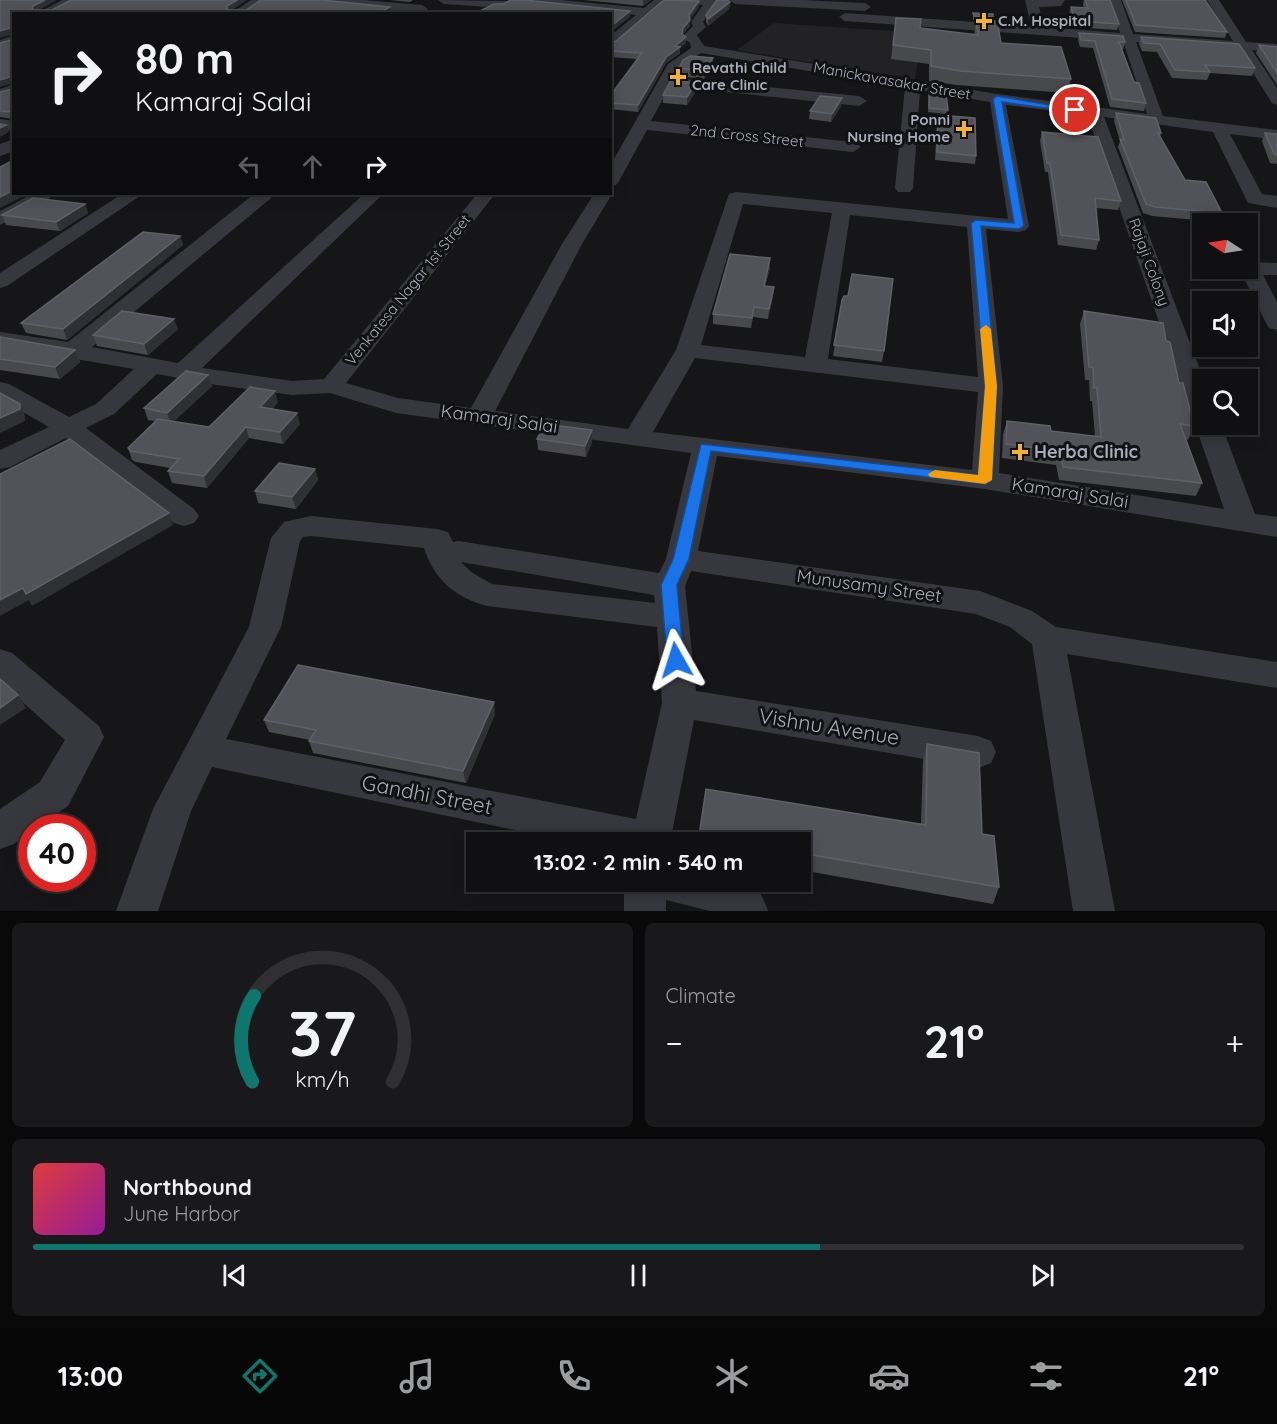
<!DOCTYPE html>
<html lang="en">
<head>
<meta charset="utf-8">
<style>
	:root { --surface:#101012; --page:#19191b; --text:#f1f3f6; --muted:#9c9d9f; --line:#303032; --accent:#0f766e }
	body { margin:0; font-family:Quicksand,sans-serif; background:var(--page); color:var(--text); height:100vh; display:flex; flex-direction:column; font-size:22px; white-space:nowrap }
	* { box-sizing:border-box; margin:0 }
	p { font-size:20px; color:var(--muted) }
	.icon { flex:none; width:33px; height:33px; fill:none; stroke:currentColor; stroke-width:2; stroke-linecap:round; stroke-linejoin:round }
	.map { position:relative; height:911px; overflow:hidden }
	.sheet { display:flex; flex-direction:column; gap:12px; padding:12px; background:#09090a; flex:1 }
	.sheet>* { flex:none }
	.top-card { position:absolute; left:12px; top:12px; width:600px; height:183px; border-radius:0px; box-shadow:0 3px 15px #0003,0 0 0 2px var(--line); background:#101012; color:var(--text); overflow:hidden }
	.needle { width:39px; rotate:282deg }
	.fabs { position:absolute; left:1192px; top:213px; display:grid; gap:12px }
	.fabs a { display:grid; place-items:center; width:66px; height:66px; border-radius:0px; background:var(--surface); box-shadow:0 3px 15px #0003,0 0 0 2px var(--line); font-size:30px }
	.speed { position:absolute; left:18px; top:814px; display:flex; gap:12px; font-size:30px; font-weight:700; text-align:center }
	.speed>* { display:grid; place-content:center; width:78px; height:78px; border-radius:50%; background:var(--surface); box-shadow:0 3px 15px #0003,0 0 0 2px var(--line); line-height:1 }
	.speed .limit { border:9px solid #d22; background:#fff; color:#111 }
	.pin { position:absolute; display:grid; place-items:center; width:51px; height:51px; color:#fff; margin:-26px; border:3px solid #fff; border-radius:50%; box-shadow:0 2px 6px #0007 }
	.me { position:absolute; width:66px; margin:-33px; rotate:354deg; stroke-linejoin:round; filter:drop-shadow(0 0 4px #0008) }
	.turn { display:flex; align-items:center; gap:21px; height:126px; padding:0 24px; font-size:27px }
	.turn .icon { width:78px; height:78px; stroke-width:2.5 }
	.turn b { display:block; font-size:42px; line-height:51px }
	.lanes { display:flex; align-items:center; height:57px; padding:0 24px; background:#0003; justify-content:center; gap:30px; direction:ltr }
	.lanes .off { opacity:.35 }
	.big { font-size:45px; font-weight:700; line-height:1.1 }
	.sheet .tile { flex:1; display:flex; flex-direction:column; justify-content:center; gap:9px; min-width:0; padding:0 21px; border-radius:9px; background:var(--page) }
	.sheet .dial { align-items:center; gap:0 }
	.dial svg { height:156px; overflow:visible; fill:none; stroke:var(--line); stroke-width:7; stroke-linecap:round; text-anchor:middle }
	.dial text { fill:var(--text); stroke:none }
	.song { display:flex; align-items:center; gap:18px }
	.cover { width:72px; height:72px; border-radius:9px; background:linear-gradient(135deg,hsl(0 70% 55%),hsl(300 70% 35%)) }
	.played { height:6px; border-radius:3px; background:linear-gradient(90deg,var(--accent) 65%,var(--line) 65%) }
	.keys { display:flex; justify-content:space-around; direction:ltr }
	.heat { display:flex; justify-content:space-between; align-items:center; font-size:33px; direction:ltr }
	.sheet .tiles { flex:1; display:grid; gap:12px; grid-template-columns:1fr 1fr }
	.tile:last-child { grid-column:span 2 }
	.trip { position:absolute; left:466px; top:832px; width:345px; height:60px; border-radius:0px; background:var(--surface); box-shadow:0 3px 15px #0003,0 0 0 2px var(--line); font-weight:700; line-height:60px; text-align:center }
	.dock { display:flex; height:96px; justify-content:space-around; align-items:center; background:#060607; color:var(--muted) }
	.dock .icon { width:42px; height:42px }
	.dock .on { color:var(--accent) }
	.dock b { font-size:27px; color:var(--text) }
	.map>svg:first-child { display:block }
</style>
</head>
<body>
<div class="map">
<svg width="1277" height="911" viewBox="0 0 1277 911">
	<rect width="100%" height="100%" fill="#161618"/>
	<polygon fill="#222225" points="774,23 922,33 915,80 737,50"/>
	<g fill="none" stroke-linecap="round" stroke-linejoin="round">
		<g fill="#37383d" fill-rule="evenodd">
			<polygon points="62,0 78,0 53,14 36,14"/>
			<polygon points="251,0 266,0 246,14 230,14"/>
			<polygon points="318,0 363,0 422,5 428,9 422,13 324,4"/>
			<polygon points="438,0 508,1 510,4 504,8 444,4"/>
			<polygon points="519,0 561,0 644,8 654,0 667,0 615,46 610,47 610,36 636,15 525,4"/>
			<path d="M669,0H719L703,22L706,27L697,35L704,46L997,94L1147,114L1123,41L845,21L839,17L845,13L1031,26L1025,0H1065L1061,6L1039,7L1044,27L1120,33L1109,0H1121L1133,34L1233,41L1207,0H1219L1246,42L1277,44V52L1252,50L1277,88V105L1272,103L1238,49L1136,42L1163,116L1277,130V140L1230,134L1262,194L1277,196V208L1248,203L1213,132L1104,117L1204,380L1203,424H1221L1255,514L1277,517V537L985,489L717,456L698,551L980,591L1032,611L1056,627L1277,662V688L1067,654L1115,911H1073L1032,644L1010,627L976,614L691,571L685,586L696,691L978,736L991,741L996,752L991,763L978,768L694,720L670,843H578L212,767L191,811L158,911H116L153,809L249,627L271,538L284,522L311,516L437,529L448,532L453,542L459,541L659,573L666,559L691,453L396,413L330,393L292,395L217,385L157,374L114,414L86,428L194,509L199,516L194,523L184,526L174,523L66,438L10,467L0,469V450L49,427L0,399V382L9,384L69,417L96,404L134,369L0,346V332L68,342L254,194H274L271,198L92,347L178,363L364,194H383L202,368L292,381L324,379L477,194H495L346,383L398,398L471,408L562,244L594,194H610V192L612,194L582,244L495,411L628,429L676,350L729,194L736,192L1008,219L990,102L920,90L913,188L910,192H898L895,188L905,87L701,53L681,66L675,78L859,96L867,101L859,106L670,86L651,121L853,142L861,147L853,152L647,130L619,181L616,185L610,186V166L668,64L691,48L690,43L684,39L685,34L693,26L691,22L703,5L675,4ZM1006,105L1087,115L1190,411L1194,416L1201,418L1195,424L1224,509L999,473L1003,386L986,229L1019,232L1026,230L1029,226ZM743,204L832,213L805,357L701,345ZM850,215L967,227L978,377L828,359ZM695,358L978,392L972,470L653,432ZM311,536L424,548C434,579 454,597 487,606L657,627L662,703L636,819L226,739L281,627L300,541L303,537ZM461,562L654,595L655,603L492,584L471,572Z"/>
			<polygon points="729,0 801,0 865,3 871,7 865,11 735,4"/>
			<polygon points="14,35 14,44 0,48 0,40"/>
			<polygon points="14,84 14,94 0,98 0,89"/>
			<polygon points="0,119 14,121 14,131 0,129"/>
			<polygon points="14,139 14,151 0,156 0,144"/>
			<polygon points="32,194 53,194 50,198 0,225 0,211"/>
			<polygon points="122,194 143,194 7,286 0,288 0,273"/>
			<polygon points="1254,262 1277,263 1277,275 1263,275 1277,302 1277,330 1269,328 1266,323 1241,272 1243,268 1248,268 1248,263"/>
			<polygon points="0,649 12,653 99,726 104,737 68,806 36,828 32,828 32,831 14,844 0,849 0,809 40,782 65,740 0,682"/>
			<path d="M624,882H748C759,886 764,901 768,911H710L666,900V911H624Z"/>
		</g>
	</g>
	<g fill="#47494d">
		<polygon points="390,0 413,0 410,2"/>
		<polygon points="584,0 651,0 643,6"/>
		<polygon points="1084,0 1110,0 1119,24 1117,30 1074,27 1069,14 1071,7 1084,8 1083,5"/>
		<polygon points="1122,0 1205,0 1227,32 1225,38 1135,32"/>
		<polygon points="730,2 729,9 708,26 706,22 706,15"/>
		<polygon points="699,7 690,19 690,26 683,34 686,43 680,48 680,53 666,63 638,112 610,109 610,96 637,59 610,57 610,43 616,41"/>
		<polygon points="973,13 993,17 993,21 1001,43 1071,79 1067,93 957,85 929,81 929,64 891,59 896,18 920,28 974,35 976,20 973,20"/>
		<polygon points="1079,33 1125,42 1123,50 1122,49 1134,82 1146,103 1144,111 1110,107 1093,48 1080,47 1078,40"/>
		<polygon points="1141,37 1255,68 1252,76 1210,73 1207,80 1172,78 1157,52 1142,51 1139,44"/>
		<polygon points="14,39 13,119 0,117 0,92 13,89"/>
		<polygon points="1259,45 1277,47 1277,85 1256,53"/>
		<polygon points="713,58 713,65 704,79 678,76 679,68"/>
		<polygon points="696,83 696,91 687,105 663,103 663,95"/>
		<polygon points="929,90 948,110 947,114 928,112"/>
		<polygon points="842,98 841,106 831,122 809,119 810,111"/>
		<polygon points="1116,113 1161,133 1160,137 1185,180 1222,213 1219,222 1152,216 1143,213 1118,147 1120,141 1114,121"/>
		<polygon points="938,115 976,156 975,164 935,160 937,122"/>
		<polygon points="1042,132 1121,201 1118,210 1096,208 1099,240 1096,250 1058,245 1048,172 1045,172 1040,141"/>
		<polygon points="1265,133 1277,134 1277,164 1270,163 1262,141"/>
		<polygon points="85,204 88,213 60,231 6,225 2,215"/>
		<polygon points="180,236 183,245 67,340 26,333 21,323"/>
		<polygon points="770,258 770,268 765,286 774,287 773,296 768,319 753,317 751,328 713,324 713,314"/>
		<polygon points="848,296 884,351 882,362 833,356 842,300"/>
		<polygon points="1084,311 1166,341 1194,426 1188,440 1186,439 1202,483 1196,496 1059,480 1056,465 1002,458 1003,434 1007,421 1051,431 1095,436 1092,401 1090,401 1089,380 1085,380 1080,324"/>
		<polygon points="178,329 148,355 97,346 93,335"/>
		<polygon points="0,337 75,350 80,362 60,379 0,370"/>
		<polygon points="208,375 212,386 173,422 209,427 278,402 272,409 300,424 283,444 249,438 207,488 172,483 168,471 170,468 136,462 132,460 128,448 155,421 148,420 144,408"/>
		<polygon points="537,439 592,442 586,457 538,450"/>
		<polygon points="315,469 318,480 296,509 258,503 255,491"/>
		<polygon points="495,714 466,783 313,753 309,741 310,740 269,732 264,720"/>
		<polygon points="927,744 982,834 999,887 993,904 801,870 801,843 698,843 699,836 921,824 923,761"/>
	</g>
	<g fill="#2f3033">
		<polygon points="45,0 57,0 35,12 32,10 33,6"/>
		<polygon points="237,0 247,0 229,12 227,10 227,6"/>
		<polygon points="643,0 651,0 643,6"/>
		<polygon points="699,1 699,7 689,21 689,15"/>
		<polygon points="730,2 729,9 708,26 708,19"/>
		<polygon points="390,7 391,12 389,14 377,14"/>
		<polygon points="630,11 630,17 610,33 610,27"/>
		<polygon points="690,20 690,26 683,34 682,40 683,28"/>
		<polygon points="13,27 14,34 0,38 0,31"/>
		<polygon points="686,37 686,43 680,48 680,53 666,63 638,112 638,105 666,57 675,46"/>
		<polygon points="713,58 713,65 704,79 704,71"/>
		<polygon points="13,76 14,83 0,87 0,80"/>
		<polygon points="696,83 696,91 687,105 687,97"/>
		<polygon points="842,98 841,106 831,122 832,114"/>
		<polygon points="6,125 9,132 0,137 0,128"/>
		<polygon points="14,190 14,194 28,194 0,208 0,197"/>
		<polygon points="85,204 88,213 60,231 56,222"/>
		<polygon points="180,236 183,245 67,340 63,329"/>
		<polygon points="770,258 770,268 763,295 764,286"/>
		<polygon points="774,287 773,296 768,319 769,309"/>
		<polygon points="754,307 753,317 751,328 752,318"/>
		<polygon points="174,319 178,329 148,355 144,344"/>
		<polygon points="75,350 80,362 60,379 55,367"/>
		<polygon points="208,375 212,386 171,424 167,413"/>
		<polygon points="275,391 278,402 263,418 260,407"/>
		<polygon points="20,404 25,416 25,421 0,433 0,418"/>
		<polygon points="297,413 300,424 283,444 280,432"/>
		<polygon points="246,427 249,438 207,488 204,476"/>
		<polygon points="592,430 592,442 586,457 585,446"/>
		<polygon points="315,469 318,480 296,509 292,497"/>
		<polygon points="169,513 173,525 32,606 26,594"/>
		<polygon points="23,588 29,600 0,616 0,600"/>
		<polygon points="18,695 26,708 0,725 0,708"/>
		<polygon points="494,702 495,714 466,783 463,771"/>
	</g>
	<g fill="#525359" stroke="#5f6168" stroke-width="1.5">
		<polygon points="3,0 45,0 33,6 32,10 52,10 71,0 237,0 227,6 227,10 246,10 261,0 322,0 390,7 377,14 14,14 14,37 13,27 0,31 0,1"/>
		<polygon points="511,0 524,0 630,11 610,27 610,14 474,14 494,4 503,4"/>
		<polygon points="664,0 699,1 689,15 690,20 683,28 682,34 686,37 675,46 680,47 666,57 638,105 610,103 610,96 642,53 610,51 614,45 610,45 610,43 616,41"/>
		<polygon points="717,0 727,0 730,2 708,19 706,15"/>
		<polygon points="1085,0 1110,0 1119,24 1075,21 1071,7 1088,8"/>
		<polygon points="1126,0 1205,0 1227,32 1136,25"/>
		<polygon points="973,13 993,14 993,17 974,16"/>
		<polygon points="896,18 921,19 920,28 978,35 976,20 997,21 1001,43 1061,47 1071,79 960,71 931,66 931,50 893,45"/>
		<polygon points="1079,33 1123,36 1125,42 1119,42 1134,82 1139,83 1146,103 1112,99 1095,41 1081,40"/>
		<polygon points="1141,37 1239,44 1255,68 1205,65 1210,72 1175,70 1160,44 1144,43"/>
		<polygon points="14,39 14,120 13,112 0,111 0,92 13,89 13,76 0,80 0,43"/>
		<polygon points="1259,45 1277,47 1277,73"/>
		<polygon points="690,56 713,58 704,71 679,68 683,60"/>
		<polygon points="671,80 696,83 687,97 663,95"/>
		<polygon points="929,90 946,93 948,110 929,108"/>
		<polygon points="820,96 842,98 832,114 810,111"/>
		<polygon points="1116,113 1156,118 1161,133 1158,133 1185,180 1206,182 1222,213 1155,207 1146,204 1120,139 1124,140"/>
		<polygon points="938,115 975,118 976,156 937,152"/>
		<polygon points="0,124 6,125 0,128"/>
		<polygon points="1042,132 1098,137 1121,201 1095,198 1099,240 1061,235 1050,163 1047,163"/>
		<polygon points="1265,133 1277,134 1277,155 1274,154"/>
		<polygon points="14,160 14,190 0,197 0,167"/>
		<polygon points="33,198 85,204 56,222 2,215"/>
		<polygon points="143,232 180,236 63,329 21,323"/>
		<polygon points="730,254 770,258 764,286 774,287 769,309 754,307 752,318 713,314"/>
		<polygon points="852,274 893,279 884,351 834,345 842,300 844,296 848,296"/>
		<polygon points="122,311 174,319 144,344 93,335"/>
		<polygon points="1084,311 1163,323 1166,341 1170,342 1179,383 1183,383 1194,426 1180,424 1202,483 1063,467 1060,451 1006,444 1007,421 1050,426 1051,431 1101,437 1097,388 1094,388 1093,367 1089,367"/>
		<polygon points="0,337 75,350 55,367 0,359"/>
		<polygon points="186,371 208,375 167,413 144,408"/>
		<polygon points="250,387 275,391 260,407 297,413 280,432 246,427 204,476 168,471 179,459 131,451 128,448 158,419 209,427"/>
		<polygon points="0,393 20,404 20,409 0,418"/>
		<polygon points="545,424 592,430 585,446 537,439"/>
		<polygon points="70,439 169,513 26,594 23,588 0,600 0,474"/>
		<polygon points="279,463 315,469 292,497 255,491"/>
		<polygon points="298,665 494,702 463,771 309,741 316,730 264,720"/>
		<polygon points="0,679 18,695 0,708"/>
		<polygon points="927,744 979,753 982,834 994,836 999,887 801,853 801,843 740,843 699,836 706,789 926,825"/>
	</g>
	<polygon fill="#1a73e8" stroke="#114b97" stroke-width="1.5" points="997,96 1079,110 1075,112 1002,102 1024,226 1019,229 981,226 997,386 992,480 985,484 711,451 689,559 677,585 684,660 682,665 676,667 670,665 667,660 661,585 673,559 701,444 978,475 985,386 971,223 976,220 1014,223 993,99"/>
	<polygon fill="#f59e0b" points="986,325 991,329 997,386 992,480 985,484 930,477 928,474 935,470 978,475 985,386 980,329"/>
	<g fill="#f2b134" stroke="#111113" stroke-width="2">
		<path d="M981 12h6v6h6v6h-6v6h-6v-6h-6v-6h6z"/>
		<path d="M675 68h6v6h6v6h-6v6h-6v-6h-6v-6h6z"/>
		<path d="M961 120h6v6h6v6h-6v6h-6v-6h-6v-6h6z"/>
		<path d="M1017 443h6v6h6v6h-6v6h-6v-6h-6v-6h6z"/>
	</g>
	<g text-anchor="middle" stroke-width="6" stroke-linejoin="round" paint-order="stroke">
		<g font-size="15" font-weight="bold" fill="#a8adb8" stroke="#111113" text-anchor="start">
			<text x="998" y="26">C.M. Hospital</text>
			<text x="692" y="73">Revathi Child<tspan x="692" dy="17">Care Clinic</tspan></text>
			<text x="950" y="125" text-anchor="end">Ponni<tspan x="950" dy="17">Nursing Home</tspan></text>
		</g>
		<g font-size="15" fill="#a8adb8" stroke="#111113">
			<text transform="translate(892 81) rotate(10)" y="5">Manickavasakar Street</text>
			<text transform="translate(747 136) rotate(6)" y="5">2nd Cross Street</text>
			<text transform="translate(1149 262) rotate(70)" y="5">Rajaji Colony</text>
			<text transform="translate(408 290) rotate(-51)" y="5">Venkatesa Nagar 1st Street</text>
		</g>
		<g font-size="18" fill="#a8adb8" stroke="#111113">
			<text transform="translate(499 419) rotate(8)" y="6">Kamaraj Salai</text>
			<text transform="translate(1070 493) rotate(9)" y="6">Kamaraj Salai</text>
			<text transform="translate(869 586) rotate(8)" y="6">Munusamy Street</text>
		</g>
		<g font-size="18" font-weight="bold" fill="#a8adb8" stroke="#111113" text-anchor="start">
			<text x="1034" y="458">Herba Clinic</text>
		</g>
		<g font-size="21" fill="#a8adb8" stroke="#111113">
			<text transform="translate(829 727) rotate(9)" y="7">Vishnu Avenue</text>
			<text transform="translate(427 795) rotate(11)" y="7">Gandhi Street</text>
		</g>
	</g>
</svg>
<div class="fabs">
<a><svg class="needle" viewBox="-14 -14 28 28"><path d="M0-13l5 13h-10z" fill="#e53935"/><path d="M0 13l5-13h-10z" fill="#9c9d9f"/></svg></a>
<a><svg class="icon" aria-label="sound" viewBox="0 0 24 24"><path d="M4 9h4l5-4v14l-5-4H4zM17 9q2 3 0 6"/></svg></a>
<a><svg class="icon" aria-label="search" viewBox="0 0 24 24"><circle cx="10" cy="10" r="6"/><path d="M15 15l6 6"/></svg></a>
</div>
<div class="speed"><div class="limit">40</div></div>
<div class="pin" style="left:1075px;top:110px;background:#d93025"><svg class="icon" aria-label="arrive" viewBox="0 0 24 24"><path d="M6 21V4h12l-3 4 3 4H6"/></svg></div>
<svg class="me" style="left:676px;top:660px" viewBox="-20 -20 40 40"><path d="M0-17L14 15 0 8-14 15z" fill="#1a73e8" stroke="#fff" stroke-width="4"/></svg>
<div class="trip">13:02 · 2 min · 540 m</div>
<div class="top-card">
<div class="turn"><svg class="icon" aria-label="right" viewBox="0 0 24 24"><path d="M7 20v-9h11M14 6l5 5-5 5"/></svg><div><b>80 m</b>Kamaraj Salai</div></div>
<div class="lanes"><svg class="icon off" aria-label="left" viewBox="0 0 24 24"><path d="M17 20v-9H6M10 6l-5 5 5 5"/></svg><svg class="icon off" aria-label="ahead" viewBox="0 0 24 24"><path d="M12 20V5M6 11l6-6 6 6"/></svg><svg class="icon" aria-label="right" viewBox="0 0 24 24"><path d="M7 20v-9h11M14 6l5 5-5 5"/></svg></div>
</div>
</div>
<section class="sheet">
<div class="tiles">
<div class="tile dial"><svg viewBox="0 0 100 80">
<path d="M14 69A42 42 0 1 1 86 69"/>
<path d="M14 69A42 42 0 0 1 15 25" stroke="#0f766e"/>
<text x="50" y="56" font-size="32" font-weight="700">37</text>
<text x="50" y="72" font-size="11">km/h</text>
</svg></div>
<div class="tile"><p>Climate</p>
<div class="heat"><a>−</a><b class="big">21°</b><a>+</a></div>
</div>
<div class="tile">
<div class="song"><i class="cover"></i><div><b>Northbound</b><p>June Harbor</p></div></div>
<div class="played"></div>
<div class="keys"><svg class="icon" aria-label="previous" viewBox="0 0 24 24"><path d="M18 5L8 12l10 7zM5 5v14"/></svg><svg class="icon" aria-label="pause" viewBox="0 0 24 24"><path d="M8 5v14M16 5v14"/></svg><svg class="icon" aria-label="next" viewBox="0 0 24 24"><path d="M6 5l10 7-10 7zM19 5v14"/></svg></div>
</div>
</div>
</section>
<nav class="dock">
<b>13:00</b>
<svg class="icon on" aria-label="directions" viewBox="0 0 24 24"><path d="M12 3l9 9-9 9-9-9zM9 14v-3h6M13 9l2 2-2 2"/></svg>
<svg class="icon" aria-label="music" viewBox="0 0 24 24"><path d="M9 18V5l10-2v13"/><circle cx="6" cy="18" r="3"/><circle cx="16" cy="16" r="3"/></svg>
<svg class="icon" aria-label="phone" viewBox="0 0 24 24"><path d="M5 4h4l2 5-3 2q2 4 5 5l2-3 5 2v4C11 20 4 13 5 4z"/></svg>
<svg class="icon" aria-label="climate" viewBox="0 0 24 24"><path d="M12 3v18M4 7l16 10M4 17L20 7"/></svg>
<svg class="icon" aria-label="car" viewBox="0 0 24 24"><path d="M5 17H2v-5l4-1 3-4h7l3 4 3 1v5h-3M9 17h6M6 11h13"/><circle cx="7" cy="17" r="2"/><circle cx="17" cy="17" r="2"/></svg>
<svg class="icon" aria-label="filters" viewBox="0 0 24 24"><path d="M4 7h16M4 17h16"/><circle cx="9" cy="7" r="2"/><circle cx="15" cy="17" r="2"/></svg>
<b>21°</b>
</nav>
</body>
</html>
